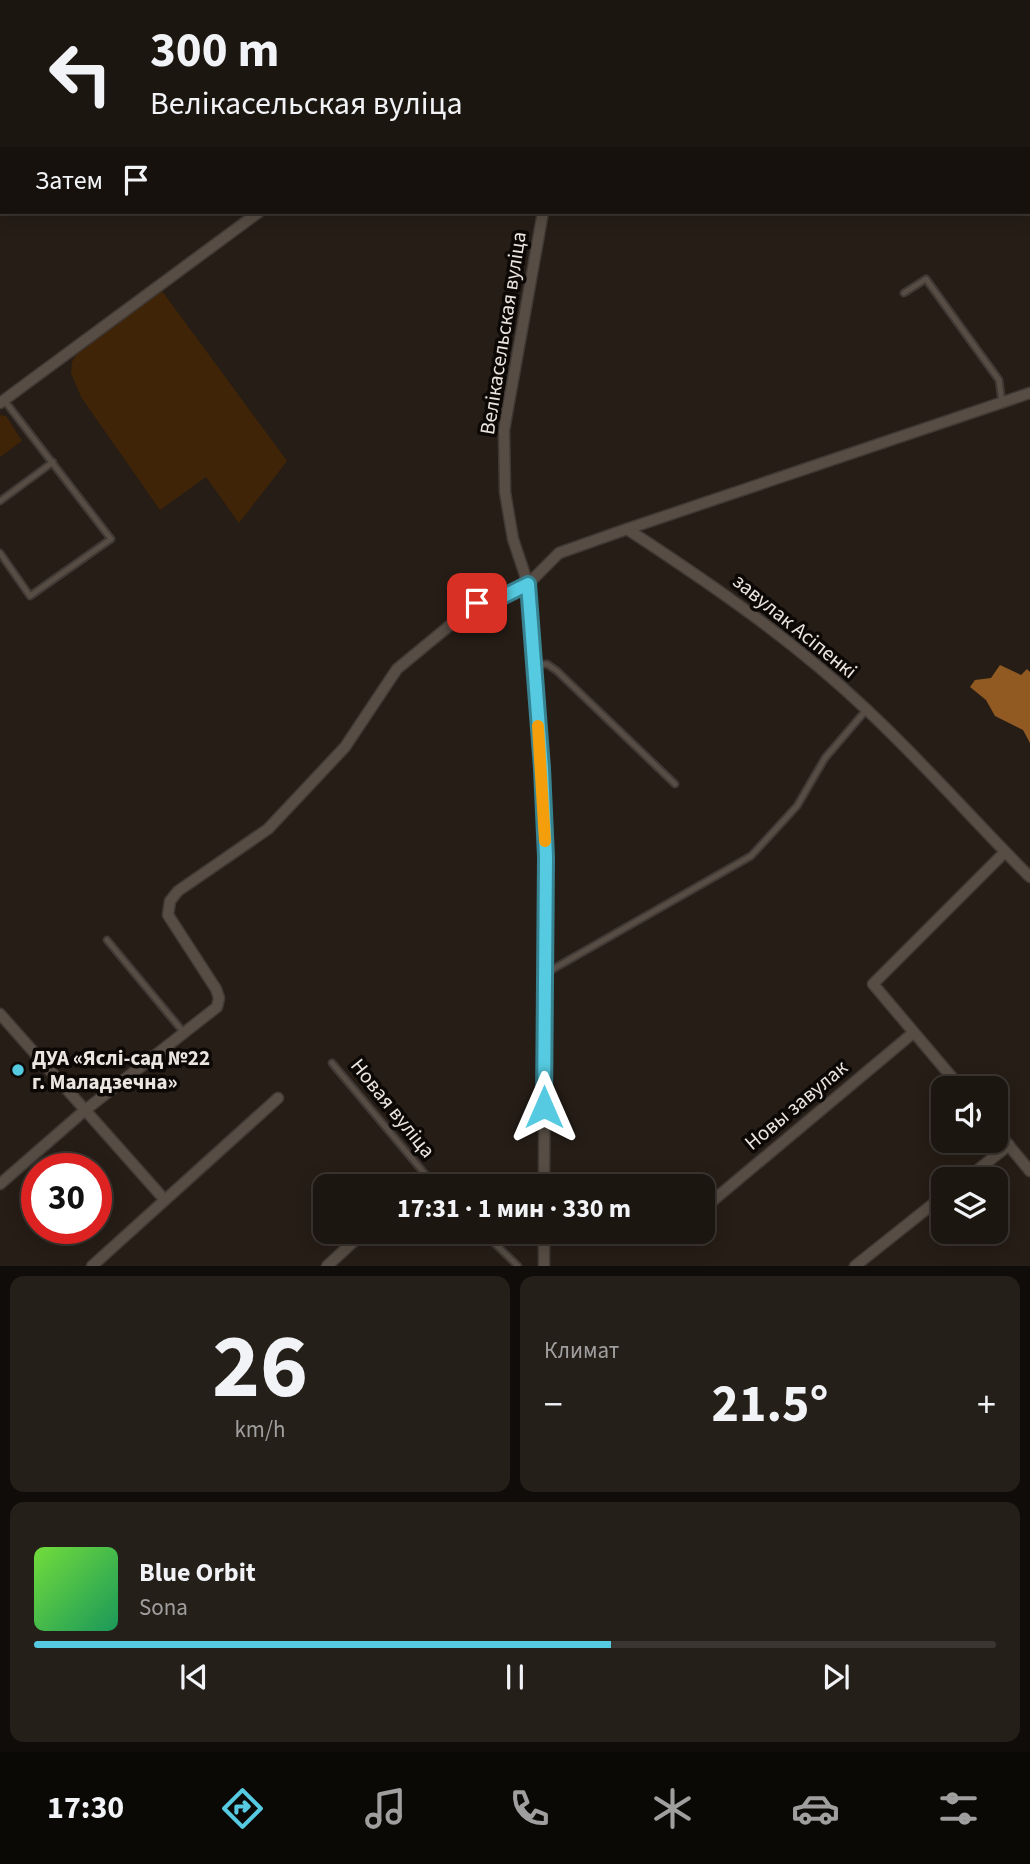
<!DOCTYPE html>
<html lang="ru">
<head>
<meta charset="utf-8">
<style>
	:root { --surface:#1c1610; --page:#251f19; --text:#f1f3f6; --muted:#a09f9f; --line:#3a3530; --accent:#55cae0 }
	body { margin:0; font-family:"Source Sans 3",sans-serif; background:var(--page); color:var(--text); height:100vh; display:flex; flex-direction:column; font-size:26px; white-space:nowrap }
	* { box-sizing:border-box; margin:0 }
	p { font-size:23px; color:var(--muted) }
	.icon { flex:none; width:38px; height:38px; fill:none; stroke:currentColor; stroke-width:2; stroke-linecap:round; stroke-linejoin:round }
	.map { position:relative; height:1266px; overflow:hidden }
	.sheet { display:flex; flex-direction:column; gap:10px; padding:10px; background:#0f0c09; flex:1 }
	.sheet>* { flex:none }
	.guide { position:absolute; left:0px; top:0px; width:1031px; height:214px; box-shadow:0 4px 18px #0003,0 0 0 2px var(--line); background:#1c1610; color:var(--text); overflow:hidden }
	.tools { position:absolute; left:931px; top:1076px; display:grid; gap:14px }
	.tools a { display:grid; place-items:center; width:77px; height:77px; border-radius:14px; background:var(--surface); box-shadow:0 4px 18px #0003,0 0 0 2px var(--line); font-size:35px }
	.speed { position:absolute; left:21px; top:1153px; display:flex; gap:14px; font-size:35px; font-weight:700; text-align:center }
	.speed>* { display:grid; place-content:center; width:91px; height:91px; border-radius:50%; background:var(--surface); box-shadow:0 4px 18px #0003,0 0 0 2px var(--line); line-height:1 }
	.speed .limit { border:10px solid #d22; background:#fff; color:#111 }
	.pin { position:absolute; display:grid; place-items:center; width:60px; height:60px; color:#fff; margin:-30px; border-radius:14px; box-shadow:0 4px 10px #0006 }
	.me { position:absolute; width:77px; margin:-38px; rotate:0deg; stroke-linejoin:round; filter:drop-shadow(0 0 5px #0008) }
	.turn { display:flex; align-items:center; gap:24px; height:147px; padding:0 35px; font-size:32px }
	.turn .icon { width:91px; height:91px; stroke-width:2.5 }
	.turn b { display:block; font-size:49px; line-height:60px }
	.then { display:flex; align-items:center; height:66px; padding:0 35px; background:#0003; gap:14px; font-size:26px }
	.big { font-size:52px; font-weight:700; line-height:1.1 }
	.sheet .tile { flex:1; display:flex; flex-direction:column; justify-content:center; gap:10px; min-width:0; padding:0 24px; border-radius:14px; background:var(--page) }
	.sheet .dial { align-items:center; gap:0 }
	.dial b { font-size:91px; line-height:1 }
	.song { display:flex; align-items:center; gap:21px }
	.cover { width:84px; height:84px; border-radius:10px; background:linear-gradient(135deg,hsl(100 70% 55%),hsl(150 70% 35%)) }
	.played { height:7px; border-radius:4px; background:linear-gradient(90deg,var(--accent) 60%,var(--line) 60%) }
	.keys { display:flex; justify-content:space-around; direction:ltr }
	.heat { display:flex; justify-content:space-between; align-items:center; font-size:38px; direction:ltr }
	.sheet .tiles { flex:1; display:grid; gap:10px; grid-template-columns:1fr 1fr }
	.tile:last-child { grid-column:span 2 }
	.trip { position:absolute; left:313px; top:1174px; width:402px; height:70px; border-radius:14px; background:var(--surface); box-shadow:0 4px 18px #0003,0 0 0 2px var(--line); font-weight:700; line-height:70px; text-align:center }
	.tab-bar { display:flex; height:112px; justify-content:space-around; align-items:center; background:#0b0906; color:var(--muted) }
	.tab-bar .icon { width:49px; height:49px }
	.tab-bar .selected { color:var(--accent) }
	.tab-bar b { font-size:32px; color:var(--text) }
	.map>svg:first-child { display:block }
</style>
</head>
<body>
<div class="map">
<svg width="1030" height="1266" viewBox="0 0 1030 1266">
	<rect width="100%" height="100%" fill="#261d16"/>
	<g fill="#3f2408">
		<polygon points="162,291 287,461 239,523 206,477 160,510 81,397 71,373 72,362 77,353"/>
		<polygon points="0,415 6,416 22,441 0,457"/>
	</g>
	<polygon fill="#915a22" points="1000,665 1021,675 1027,669 1030,672 1030,743 1023,730 995,716 986,700 970,687 975,680 991,678"/>
	<g fill="none" stroke-linecap="round" stroke-linejoin="round">
		<g stroke="#3f3834" stroke-width="9">
			<g id="lane">
				<polyline points="904,293 926,279 999,380 1002,402"/>
				<polyline points="0,501 53,462"/>
				<polyline points="0,553 30,596 111,539 4,400"/>
				<polyline points="533,665 547,664 557,671 675,784"/>
				<polyline points="107,940 185,1034"/>
				<polyline points="546,973 751,856 797,806 825,758 867,709"/>
				<polyline points="332,1063 435,1186"/>
				<polyline points="483,1232 518,1266"/>
			</g>
		</g>
		<g stroke="#3f3834" stroke-width="13">
			<g id="street">
				<polyline points="581,2 582,0"/>
				<polyline points="543,212 504,430 505,492 513,539 528,584 542,768 546,857 544,1186"/>
				<polyline points="0,403 259,212"/>
				<polyline points="627,529 1030,393"/>
				<polyline points="0,1014 164,1199"/>
				<polyline points="961,1088 873,984 1005,852"/>
				<polyline points="996,1130 1030,1171"/>
				<polyline points="965,1180 1009,1145"/>
				<path d="M0,1184L84,1111L217,1007L219,998L216,989L168,915L170,901L178,891L268,829L345,747L397,669L477,603L502,597L528,584L559,553L627,529C711,584 793,640 866,709C923,762 975,822 1030,877"/>
				<polyline points="415,1186 425,1177"/>
				<polyline points="704,1208 913,1033"/>
				<polyline points="673,1233 674,1232"/>
				<polyline points="92,1266 278,1098"/>
				<polyline points="327,1266 364,1232"/>
				<polyline points="544,1266 544,1232"/>
				<polyline points="855,1266 943,1196"/>
			</g>
		</g>
		<use href="#lane" stroke="#574d44" stroke-width="5"/>
		<use href="#street" stroke="#574d44" stroke-width="10"/>
	</g>
	<g fill="none" stroke-linecap="round" stroke-linejoin="round">
		<g stroke="#378392" stroke-width="18">
			<polyline id="route" points="477,603 502,597 528,584 542,768 546,857 544,1107"/>
		</g>
		<use href="#route" stroke="#55cae0" stroke-width="12"/>
		<polyline stroke="#f59e0b" stroke-width="12" points="538,726 545,841"/>
	</g>
	<circle fill="#55cae0" stroke="#0c0806" stroke-width="2.5" cx="18" cy="1070" r="7"/>
	<g text-anchor="middle" stroke-width="7" stroke-linejoin="round" paint-order="stroke">
		<g font-size="21" fill="#ebe5e0" stroke="#0c0806">
			<text transform="translate(503 333) rotate(-81)" y="7">Велікасельская вуліца</text>
			<text transform="translate(795 626) rotate(39)" y="7">завулак Асіпенкі</text>
			<text transform="translate(796 1105) rotate(-40)" y="7">Новы завулак</text>
			<text transform="translate(393 1108) rotate(51)" y="7">Новая вуліца</text>
		</g>
		<g font-size="21" font-weight="bold" fill="#ebe5e0" stroke="#0c0806" text-anchor="start">
			<text x="32" y="1065">ДУА «Яслі-сад №22<tspan x="32" dy="24">г. Маладзечна»</tspan></text>
		</g>
	</g>
</svg>
<div class="tools">
<a><svg class="icon" aria-label="sound" viewBox="0 0 24 24"><path d="M4 9h4l5-4v14l-5-4H4zM17 9q2 3 0 6"/></svg></a>
<a><svg class="icon" aria-label="layers" viewBox="0 0 24 24"><path d="M12 4l9 5-9 5-9-5zM3 14l9 5 9-5"/></svg></a>
</div>
<div class="speed"><div class="limit">30</div></div>
<div class="pin" style="left:477px;top:603px;background:#d93025"><svg class="icon" aria-label="arrive" viewBox="0 0 24 24"><path d="M6 21V4h12l-3 4 3 4H6"/></svg></div>
<svg class="me" style="left:544px;top:1107px" viewBox="-20 -20 40 40"><path d="M0-17L14 15 0 8-14 15z" fill="#55cae0" stroke="#fff" stroke-width="4"/></svg>
<div class="trip">17:31 · 1 мин · 330 m</div>
<div class="guide">
<div class="turn"><svg class="icon" aria-label="left" viewBox="0 0 24 24"><path d="M17 20v-9H6M10 6l-5 5 5 5"/></svg><div><b>300 m</b>Велікасельская вуліца</div></div>
<div class="then">Затем<svg class="icon" aria-label="arrive" viewBox="0 0 24 24"><path d="M6 21V4h12l-3 4 3 4H6"/></svg></div>
</div>
</div>
<section class="sheet">
<div class="tiles">
<div class="tile dial"><b>26</b><p>km/h</p></div>
<div class="tile"><p>Климат</p>
<div class="heat"><a>−</a><b class="big">21.5°</b><a>+</a></div>
</div>
<div class="tile">
<div class="song"><i class="cover"></i><div><b>Blue Orbit</b><p>Sona</p></div></div>
<div class="played"></div>
<div class="keys"><svg class="icon" aria-label="previous" viewBox="0 0 24 24"><path d="M18 5L8 12l10 7zM5 5v14"/></svg><svg class="icon" aria-label="pause" viewBox="0 0 24 24"><path d="M8 5v14M16 5v14"/></svg><svg class="icon" aria-label="next" viewBox="0 0 24 24"><path d="M6 5l10 7-10 7zM19 5v14"/></svg></div>
</div>
</div>
</section>
<nav class="tab-bar">
<b>17:30</b>
<svg class="icon selected" aria-label="directions" viewBox="0 0 24 24"><path d="M12 3l9 9-9 9-9-9zM9 14v-3h6M13 9l2 2-2 2"/></svg>
<svg class="icon" aria-label="music" viewBox="0 0 24 24"><path d="M9 18V5l10-2v13"/><circle cx="6" cy="18" r="3"/><circle cx="16" cy="16" r="3"/></svg>
<svg class="icon" aria-label="phone" viewBox="0 0 24 24"><path d="M5 4h4l2 5-3 2q2 4 5 5l2-3 5 2v4C11 20 4 13 5 4z"/></svg>
<svg class="icon" aria-label="climate" viewBox="0 0 24 24"><path d="M12 3v18M4 7l16 10M4 17L20 7"/></svg>
<svg class="icon" aria-label="car" viewBox="0 0 24 24"><path d="M5 17H2v-5l4-1 3-4h7l3 4 3 1v5h-3M9 17h6M6 11h13"/><circle cx="7" cy="17" r="2"/><circle cx="17" cy="17" r="2"/></svg>
<svg class="icon" aria-label="filters" viewBox="0 0 24 24"><path d="M4 7h16M4 17h16"/><circle cx="9" cy="7" r="2"/><circle cx="15" cy="17" r="2"/></svg>
</nav>
</body>
</html>
